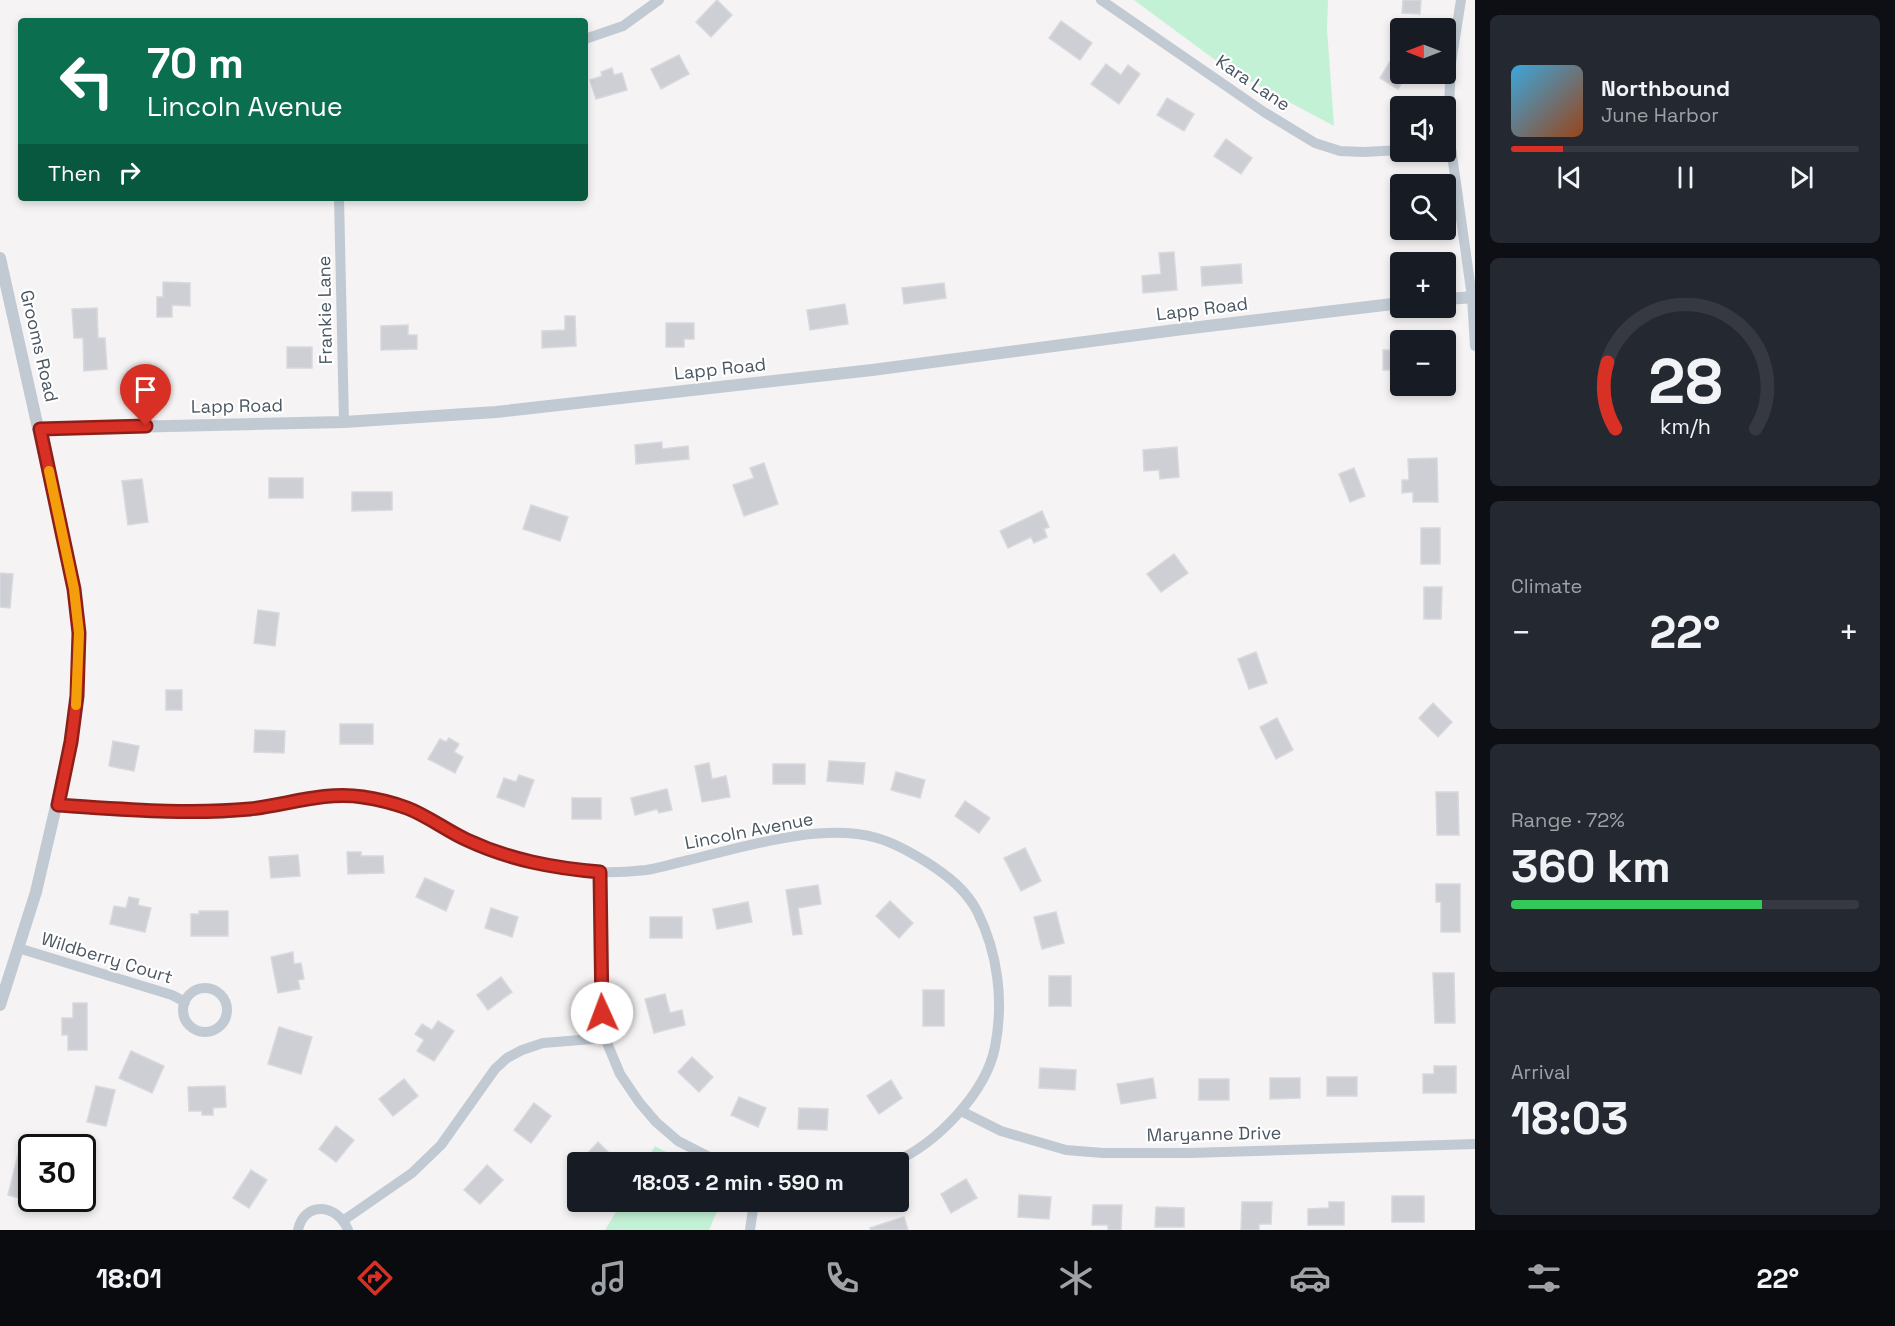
<!DOCTYPE html>
<html lang="en">
<head>
<meta charset="utf-8">
<style>
	:root { --surface:#171b24; --page:#242831; --text:#f1f3f6; --muted:#9ea1a6; --line:#363941; --accent:#d93025 }
	body { margin:0; font-family:"Space Grotesk",sans-serif; background:var(--page); color:var(--text); height:100vh; display:flex; flex-direction:column; font-size:22px; white-space:nowrap }
	* { box-sizing:border-box; margin:0 }
	p { font-size:20px; color:var(--muted) }
	.icon { flex:none; width:33px; height:33px; fill:none; stroke:currentColor; stroke-width:2; stroke-linecap:round; stroke-linejoin:round }
	.map { position:relative; flex:1; overflow:hidden }
	.panel { display:flex; flex-direction:column; gap:15px; padding:15px; background:#0d0f14; width:420px }
	.panel>* { flex:none }
	.banner { position:absolute; left:18px; top:18px; width:570px; height:183px; border-radius:6px; box-shadow:0 3px 9px #0003; background:#0b6e4f; color:#fff; overflow:hidden }
	.needle { width:39px; rotate:270deg }
	.controls { position:absolute; left:1390px; top:18px; display:grid; gap:12px }
	.controls a { display:grid; place-items:center; width:66px; height:66px; border-radius:6px; background:var(--surface); box-shadow:0 3px 9px #0003; font-size:30px }
	.speed { position:absolute; left:18px; top:1134px; display:flex; gap:12px; font-size:30px; font-weight:700; text-align:center }
	.speed>* { display:grid; place-content:center; width:78px; height:78px; border-radius:50%; background:var(--surface); box-shadow:0 3px 9px #0003; line-height:1 }
	.speed .limit { border:3px solid #111; border-radius:9px; background:#fff; color:#111 }
	.pin { position:absolute; display:grid; place-items:center; width:51px; height:51px; color:#fff; margin:-62px -26px; border-radius:50% 50% 50% 0; rotate:-45deg; box-shadow:0 0 6px #0007 }
	.pin .icon { rotate:45deg }
	.me { position:absolute; width:66px; margin:-33px; rotate:358deg; stroke-linejoin:round; filter:drop-shadow(0 0 4px #0008) }
	.turn { display:flex; align-items:center; gap:21px; height:126px; padding:0 30px; font-size:27px }
	.turn .icon { width:78px; height:78px; stroke-width:2.5 }
	.turn b { display:block; font-size:42px; line-height:51px }
	.then { display:flex; align-items:center; height:57px; padding:0 30px; background:#0003; gap:12px; font-size:22px }
	.big { font-size:45px; font-weight:800; line-height:1.1 }
	.panel .card { flex:1; display:flex; flex-direction:column; justify-content:center; gap:9px; min-width:0; padding:0 21px; border-radius:9px; background:var(--page) }
	.panel .dial { align-items:center; gap:0 }
	.dial svg { height:156px; overflow:visible; fill:none; stroke:var(--line); stroke-width:7; stroke-linecap:round; text-anchor:middle }
	.dial text { fill:var(--text); stroke:none }
	.song { display:flex; align-items:center; gap:18px }
	.cover { width:72px; height:72px; border-radius:9px; background:linear-gradient(135deg,hsl(200 70% 55%),hsl(20 70% 35%)) }
	.played { height:6px; border-radius:3px; background:linear-gradient(90deg,var(--accent) 15%,var(--line) 15%) }
	.keys { display:flex; justify-content:space-around; direction:ltr }
	.heat { display:flex; justify-content:space-between; align-items:center; font-size:33px; direction:ltr }
	.charge { height:9px; border-radius:4px; background:linear-gradient(90deg,#34c759 72%,var(--line) 0) }
	.trip { position:absolute; left:567px; top:1152px; width:342px; height:60px; border-radius:6px; background:var(--surface); box-shadow:0 3px 9px #0003; font-weight:800; line-height:60px; text-align:center }
	.menu { display:flex; height:96px; justify-content:space-around; align-items:center; background:#090b0e; color:var(--muted) }
	.menu .icon { width:42px; height:42px }
	.menu .on { color:var(--accent) }
	.menu b { font-size:27px; color:var(--text) }
	main { display:flex; flex:1; min-height:0 }
	.map>svg:first-child { display:block }
</style>
</head>
<body>
<main>
<div class="map">
<svg width="1475" height="1230" viewBox="0 0 1475 1230">
	<rect width="100%" height="100%" fill="#f5f3f3"/>
	<g fill="#c3f1d5">
		<polygon points="1134,0 1328,0 1327,29 1334,126 1226,68"/>
		<polygon points="655,1146 684,1162 645,1162"/>
		<polygon points="622,1202 721,1202 709,1230 605,1230"/>
	</g>
	<g fill="#cdcfd5" stroke="#d7d9de" stroke-width="1.5">
		<polygon points="717,0 732,15 711,37 696,22"/>
		<polygon points="1403,0 1421,0 1420,14 1402,13"/>
		<polygon points="1061,21 1092,43 1080,60 1049,38"/>
		<polygon points="1401,43 1401,74 1407,74 1398,89 1380,78"/>
		<polygon points="679,55 689,74 661,89 651,69"/>
		<polygon points="1106,64 1121,75 1128,65 1140,74 1119,104 1091,84"/>
		<polygon points="612,68 614,75 622,73 627,90 596,99 590,80 602,76 601,72"/>
		<polygon points="1167,98 1194,114 1184,131 1157,115"/>
		<polygon points="1226,139 1252,158 1241,174 1214,156"/>
		<polygon points="1174,252 1177,290 1143,293 1142,276 1161,274 1159,253"/>
		<polygon points="1241,264 1242,283 1202,286 1201,267"/>
		<polygon points="163,282 190,283 190,306 172,305 172,317 157,317 157,297 163,297"/>
		<polygon points="944,283 946,298 904,304 902,288"/>
		<polygon points="845,304 848,324 810,330 807,310"/>
		<polygon points="97,308 98,338 105,338 107,369 84,371 83,338 74,338 72,309"/>
		<polygon points="565,316 575,316 576,346 542,348 542,331 565,330"/>
		<polygon points="666,323 694,323 694,339 684,339 684,347 666,347"/>
		<polygon points="408,325 408,335 417,335 417,349 381,350 381,326"/>
		<rect x="287" y="347" width="25" height="21"/>
		<rect x="1383" y="350" width="18" height="20"/>
		<polygon points="662,442 662,449 688,446 689,459 636,464 635,445"/>
		<polygon points="1177,447 1179,477 1160,479 1159,470 1144,471 1143,450"/>
		<polygon points="1437,458 1438,502 1413,502 1413,492 1402,493 1402,480 1409,480 1408,459"/>
		<polygon points="764,463 778,504 744,516 733,485 754,478 750,468"/>
		<polygon points="1354,468 1365,496 1350,502 1339,474"/>
		<rect x="269" y="478" width="34" height="20"/>
		<polygon points="142,479 148,522 128,525 122,481"/>
		<polygon points="352,492 392,492 392,510 352,511"/>
		<polygon points="531,505 568,517 560,541 523,529"/>
		<polygon points="1042,511 1049,527 1044,529 1047,537 1034,543 1031,537 1008,548 1000,531"/>
		<rect x="1421" y="528" width="19" height="36"/>
		<polygon points="1174,554 1188,573 1161,592 1147,574"/>
		<polygon points="0,573 13,574 10,608 0,607"/>
		<polygon points="1424,587 1442,587 1441,619 1424,619"/>
		<polygon points="258,610 279,613 275,646 254,643"/>
		<polygon points="1256,652 1267,683 1249,689 1238,659"/>
		<rect x="166" y="690" width="16" height="20"/>
		<polygon points="1433,703 1452,722 1438,737 1419,718"/>
		<polygon points="1277,718 1293,750 1276,759 1260,727"/>
		<rect x="340" y="724" width="33" height="20"/>
		<polygon points="255,730 285,731 284,753 254,752"/>
		<polygon points="449,738 459,744 454,752 463,757 455,773 428,759 440,739 446,742"/>
		<polygon points="113,741 139,746 134,771 109,766"/>
		<polygon points="829,761 865,763 863,784 827,781"/>
		<polygon points="709,763 712,779 726,776 730,797 702,802 695,766"/>
		<rect x="773" y="764" width="32" height="20"/>
		<polygon points="896,772 925,780 920,798 891,790"/>
		<polygon points="519,775 534,780 524,807 497,797 504,778 516,782"/>
		<polygon points="667,789 672,810 659,813 657,809 635,815 631,798"/>
		<polygon points="1436,792 1458,792 1459,835 1437,835"/>
		<rect x="572" y="798" width="29" height="21"/>
		<polygon points="965,801 990,818 979,833 955,816"/>
		<polygon points="1025,848 1041,881 1021,891 1004,858"/>
		<polygon points="347,852 361,852 361,856 383,856 384,873 348,874"/>
		<polygon points="298,855 300,876 271,878 269,857"/>
		<polygon points="425,878 454,891 446,911 416,897"/>
		<polygon points="1436,884 1460,884 1460,932 1441,932 1441,902 1436,902"/>
		<polygon points="818,885 821,904 798,908 802,934 793,935 786,890"/>
		<polygon points="129,897 139,899 138,905 151,908 145,932 110,924 114,906 126,908"/>
		<polygon points="890,901 913,923 899,938 876,916"/>
		<polygon points="748,902 752,922 717,929 713,909"/>
		<polygon points="491,908 518,917 512,937 485,928"/>
		<polygon points="199,911 228,911 228,936 191,936 191,914 199,914"/>
		<polygon points="1056,912 1064,943 1042,949 1034,917"/>
		<rect x="650" y="917" width="32" height="21"/>
		<polygon points="293,952 294,964 301,963 304,979 298,980 300,989 278,993 271,957"/>
		<polygon points="1433,973 1454,973 1455,1023 1435,1023"/>
		<rect x="1049" y="976" width="22" height="30"/>
		<polygon points="501,977 512,992 488,1010 477,995"/>
		<rect x="923" y="990" width="21" height="36"/>
		<polygon points="665,994 670,1013 682,1010 685,1025 654,1033 645,999"/>
		<polygon points="73,1003 87,1003 87,1050 68,1050 68,1035 62,1035 62,1018 73,1018"/>
		<polygon points="438,1021 454,1031 434,1061 417,1051 424,1040 415,1034 422,1024 432,1030"/>
		<polygon points="279,1027 312,1037 301,1074 268,1064"/>
		<polygon points="131,1051 164,1066 152,1093 119,1078"/>
		<polygon points="692,1057 713,1077 699,1092 678,1072"/>
		<polygon points="1434,1066 1456,1066 1456,1093 1423,1093 1423,1074 1434,1074"/>
		<polygon points="1040,1068 1076,1070 1075,1090 1039,1088"/>
		<rect x="1327" y="1077" width="30" height="19"/>
		<polygon points="1153,1078 1156,1098 1121,1104 1117,1084"/>
		<polygon points="1270,1078 1300,1078 1300,1098 1270,1099"/>
		<polygon points="404,1079 418,1096 393,1116 379,1099"/>
		<rect x="1199" y="1079" width="30" height="21"/>
		<polygon points="891,1080 902,1098 879,1114 867,1096"/>
		<polygon points="96,1086 115,1090 106,1126 87,1122"/>
		<polygon points="225,1086 226,1107 213,1108 213,1115 202,1115 202,1111 189,1111 188,1087"/>
		<polygon points="739,1097 766,1108 758,1127 731,1115"/>
		<polygon points="534,1103 551,1116 531,1143 514,1130"/>
		<polygon points="799,1108 828,1109 827,1130 798,1129"/>
		<polygon points="336,1126 354,1140 336,1162 319,1149"/>
		<polygon points="598,1142 618,1162 591,1162 585,1156"/>
		<polygon points="20,1147 32,1150 32,1181 26,1200 8,1195"/>
		<polygon points="487,1165 503,1180 480,1204 464,1190"/>
		<polygon points="251,1170 267,1180 249,1208 233,1198"/>
		<polygon points="966,1179 977,1198 951,1213 941,1194"/>
		<polygon points="1019,1195 1051,1197 1049,1219 1018,1217"/>
		<rect x="1392" y="1196" width="32" height="26"/>
		<polygon points="1242,1202 1272,1202 1271,1224 1259,1224 1259,1230 1241,1230"/>
		<polygon points="1329,1202 1344,1202 1344,1225 1308,1225 1308,1209 1329,1208"/>
		<polygon points="1093,1205 1122,1205 1121,1230 1108,1230 1108,1225 1092,1225"/>
		<polygon points="1156,1207 1184,1208 1184,1227 1155,1227"/>
		<polygon points="904,1217 908,1230 871,1230 870,1228"/>
	</g>
	<g fill="none" stroke-linecap="round" stroke-linejoin="round">
		<g stroke="#c1cad2" stroke-width="10">
			<polyline points="1101,0 1264,112 1315,143 1340,151 1364,152 1401,150"/>
			<polyline points="1461,0 1451,63 1449,107 1451,148 1472,297 1475,346"/>
			<polyline points="585,39 623,26 659,0"/>
			<polyline points="339,198 344,422"/>
			<path d="M58,805C121,810 185,814 248,809C286,805 323,791 362,797C377,799 396,804 411,810C430,819 447,831 467,840C497,854 530,865 564,869C590,873 619,873 646,870C660,868 675,863 689,860C744,847 821,822 877,838C895,843 912,853 928,863C948,876 966,890 977,911C998,953 1004,1001 995,1047C986,1093 936,1144 894,1162"/>
			<polyline points="599,872 601,1013 605,1038 620,1074 639,1102 656,1122 678,1141 719,1162"/>
			<polyline points="18,948 172,995 185,1002"/>
			<circle cx="205" cy="1010" r="22"/>
			<polyline points="961,1111 1001,1131 1066,1150 1103,1153 1190,1153 1475,1144"/>
			<polyline points="344,1220 412,1173 441,1145 495,1069 507,1058 522,1050 543,1043 605,1038"/>
			<path d="M298,1230C304,1201 337,1203 348,1230"/>
			<polyline points="750,1230 754,1202"/>
		</g>
		<g stroke="#c1cad2" stroke-width="12">
			<polyline points="0,258 74,589 79,633 77,696 71,742 36,892 0,1005"/>
			<polyline points="1446,299 1475,297"/>
			<polyline points="40,429 344,422 496,412 872,370 1183,329 1401,303"/>
		</g>
	</g>
	<g fill="none" stroke-linecap="round" stroke-linejoin="round">
		<g stroke="#8d1f18" stroke-width="15">
			<path id="route" d="M146,426L40,429L74,589L79,633L77,696L71,742L58,805C121,809 186,815 250,809C287,805 324,791 363,797C377,799 393,803 407,808C428,816 447,831 467,840C510,860 553,868 600,872L602,1013"/>
		</g>
		<use href="#route" stroke="#d93025" stroke-width="10"/>
		<polyline stroke="#f59e0b" stroke-width="10" points="49,471 74,589 79,633 76,705"/>
	</g>
	<g text-anchor="middle" stroke-width="4.5" stroke-linejoin="round" paint-order="stroke">
		<g font-size="18" fill="#4a5661" stroke="#fff">
			<text transform="translate(1253 83) rotate(34)" y="6">Kara Lane</text>
			<text transform="translate(1202 309) rotate(-7)" y="6">Lapp Road</text>
			<text transform="translate(325 310) rotate(-91)" y="6">Frankie Lane</text>
			<text transform="translate(39 346) rotate(77)" y="6">Grooms Road</text>
			<text transform="translate(720 369) rotate(-6)" y="6">Lapp Road</text>
			<text transform="translate(237 406) rotate(-1)" y="6">Lapp Road</text>
			<text transform="translate(749 831) rotate(-11)" y="6">Lincoln Avenue</text>
			<text transform="translate(107 958) rotate(17)" y="6">Wildberry Court</text>
			<text transform="translate(1214 1134) rotate(-1)" y="6">Maryanne Drive</text>
		</g>
	</g>
</svg>
<div class="controls">
<a><svg class="needle" viewBox="-14 -14 28 28"><path d="M0-13l5 13h-10z" fill="#e53935"/><path d="M0 13l5-13h-10z" fill="#9ea1a6"/></svg></a>
<a><svg class="icon" aria-label="sound" viewBox="0 0 24 24"><path d="M4 9h4l5-4v14l-5-4H4zM17 9q2 3 0 6"/></svg></a>
<a><svg class="icon" aria-label="search" viewBox="0 0 24 24"><circle cx="10" cy="10" r="6"/><path d="M15 15l6 6"/></svg></a>
<a>+</a>
<a>−</a>
</div>
<div class="speed"><div class="limit">30</div></div>
<div class="pin" style="left:146px;top:426px;background:#d93025"><svg class="icon" aria-label="arrive" viewBox="0 0 24 24"><path d="M6 21V4h12l-3 4 3 4H6"/></svg></div>
<svg class="me" style="left:602px;top:1013px" viewBox="-20 -20 40 40"><circle r="19" fill="#fff"/><path d="M0-13L10 11 0 6-10 11z" fill="#d93025"/></svg>
<div class="trip">18:03 · 2 min · 590 m</div>
<div class="banner">
<div class="turn"><svg class="icon" aria-label="left" viewBox="0 0 24 24"><path d="M17 20v-9H6M10 6l-5 5 5 5"/></svg><div><b>70 m</b>Lincoln Avenue</div></div>
<div class="then">Then<svg class="icon" aria-label="right" viewBox="0 0 24 24"><path d="M7 20v-9h11M14 6l5 5-5 5"/></svg></div>
</div>
</div>
<section class="panel">
<div class="card">
<div class="song"><i class="cover"></i><div><b>Northbound</b><p>June Harbor</p></div></div>
<div class="played"></div>
<div class="keys"><svg class="icon" aria-label="previous" viewBox="0 0 24 24"><path d="M18 5L8 12l10 7zM5 5v14"/></svg><svg class="icon" aria-label="pause" viewBox="0 0 24 24"><path d="M8 5v14M16 5v14"/></svg><svg class="icon" aria-label="next" viewBox="0 0 24 24"><path d="M6 5l10 7-10 7zM19 5v14"/></svg></div>
</div>
<div class="card dial"><svg viewBox="0 0 100 80">
<path d="M14 69A42 42 0 1 1 86 69"/>
<path d="M14 69A42 42 0 0 1 10 35" stroke="#d93025"/>
<text x="50" y="56" font-size="32" font-weight="700">28</text>
<text x="50" y="72" font-size="11">km/h</text>
</svg></div>
<div class="card"><p>Climate</p>
<div class="heat"><a>−</a><b class="big">22°</b><a>+</a></div>
</div>
<div class="card"><p>Range · 72%</p><b class="big">360 km</b><div class="charge"></div></div>
<div class="card"><p>Arrival</p><b class="big">18:03</b></div>
</section>
</main>
<nav class="menu">
<b>18:01</b>
<svg class="icon on" aria-label="directions" viewBox="0 0 24 24"><path d="M12 3l9 9-9 9-9-9zM9 14v-3h6M13 9l2 2-2 2"/></svg>
<svg class="icon" aria-label="music" viewBox="0 0 24 24"><path d="M9 18V5l10-2v13"/><circle cx="6" cy="18" r="3"/><circle cx="16" cy="16" r="3"/></svg>
<svg class="icon" aria-label="phone" viewBox="0 0 24 24"><path d="M5 4h4l2 5-3 2q2 4 5 5l2-3 5 2v4C11 20 4 13 5 4z"/></svg>
<svg class="icon" aria-label="climate" viewBox="0 0 24 24"><path d="M12 3v18M4 7l16 10M4 17L20 7"/></svg>
<svg class="icon" aria-label="car" viewBox="0 0 24 24"><path d="M5 17H2v-5l4-1 3-4h7l3 4 3 1v5h-3M9 17h6M6 11h13"/><circle cx="7" cy="17" r="2"/><circle cx="17" cy="17" r="2"/></svg>
<svg class="icon" aria-label="filters" viewBox="0 0 24 24"><path d="M4 7h16M4 17h16"/><circle cx="9" cy="7" r="2"/><circle cx="15" cy="17" r="2"/></svg>
<b>22°</b>
</nav>
</body>
</html>
